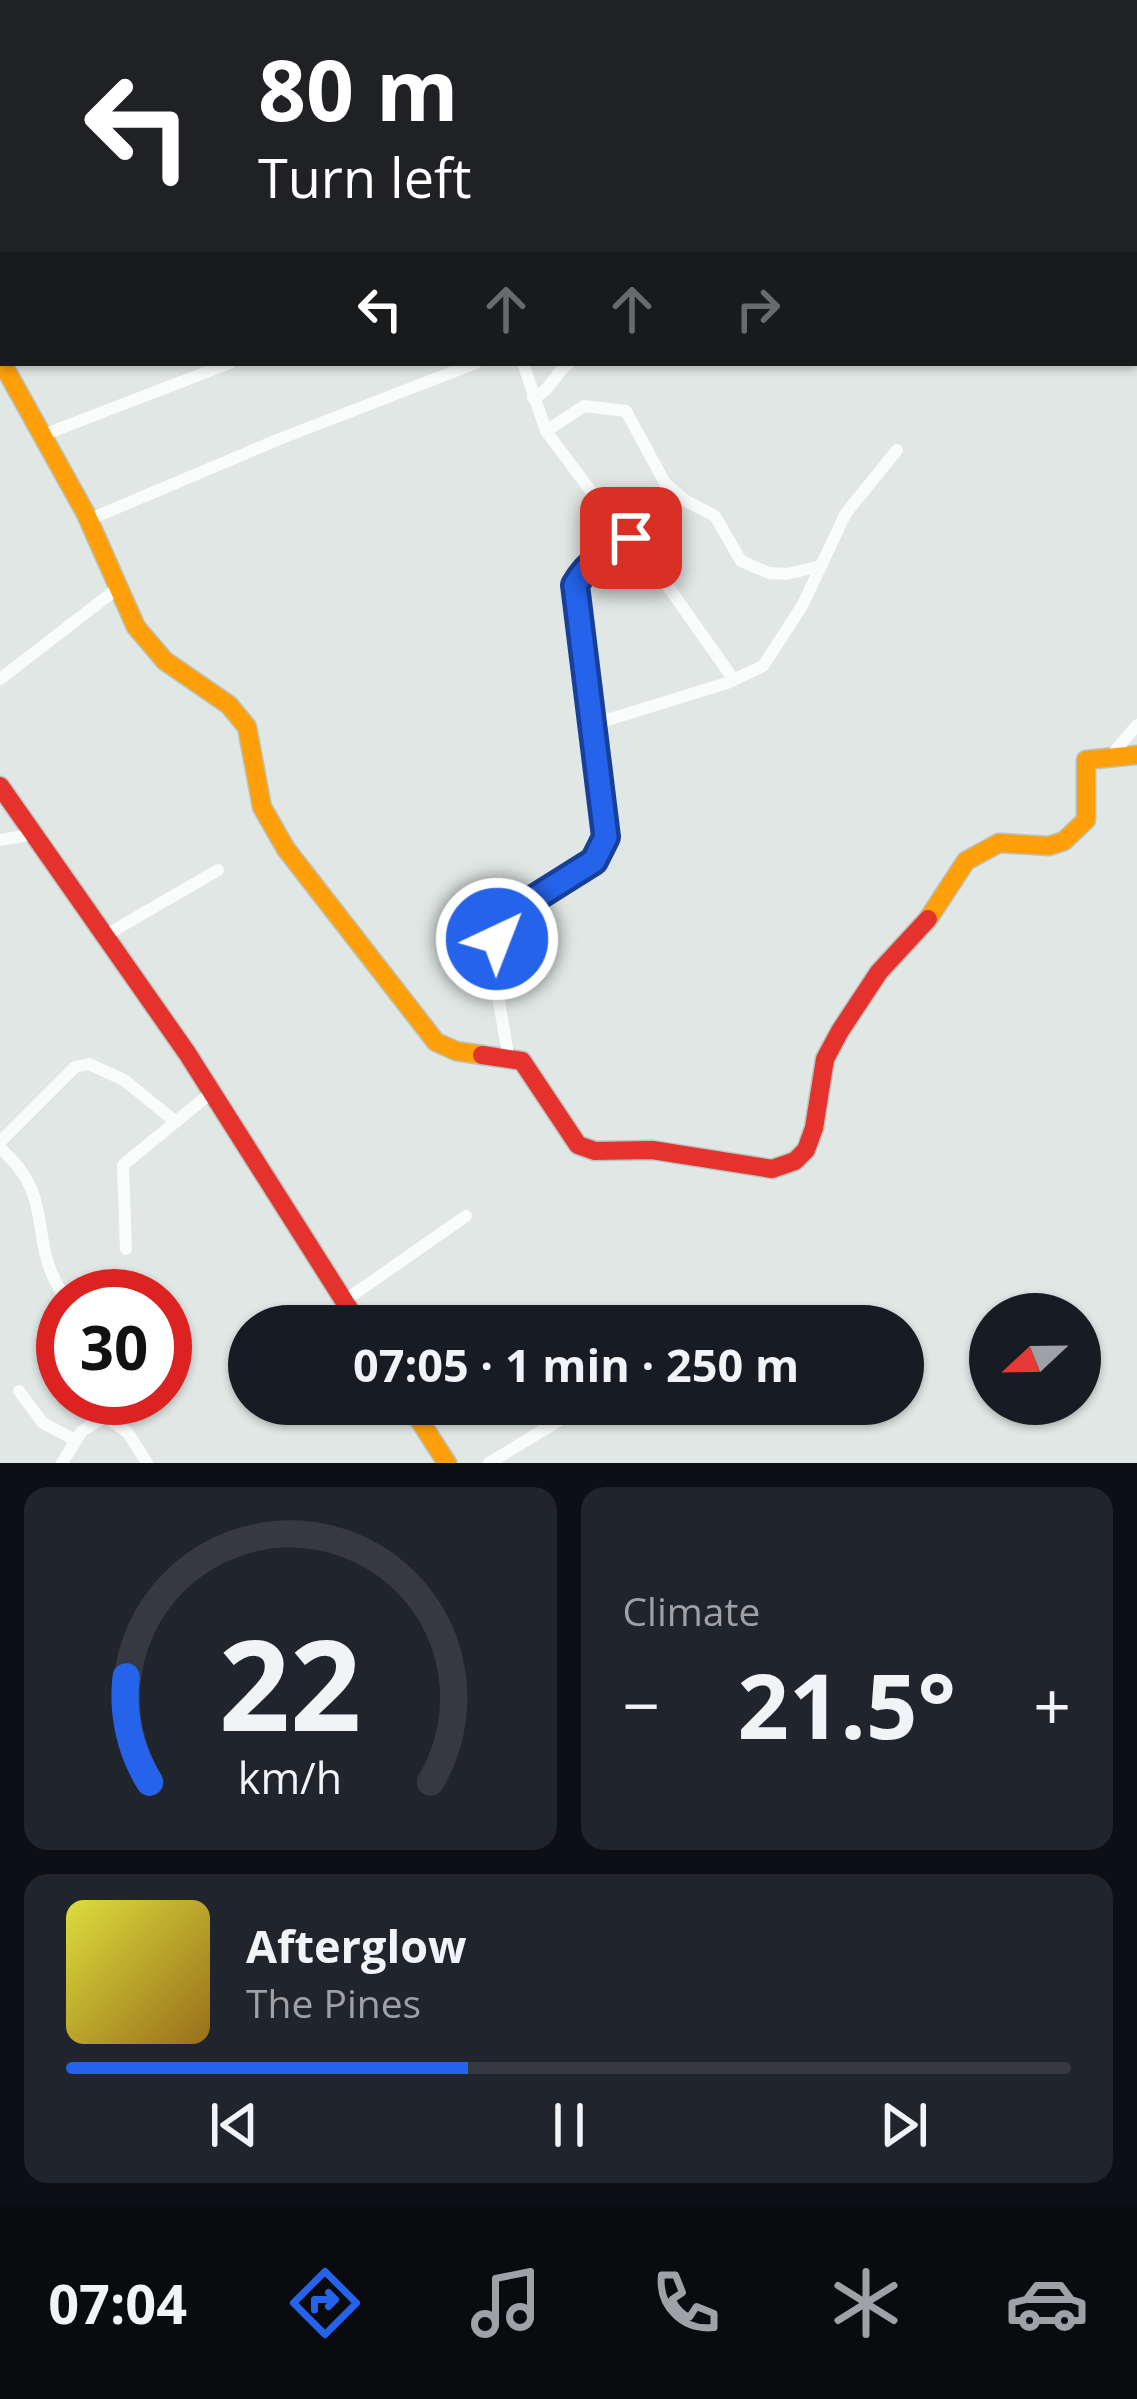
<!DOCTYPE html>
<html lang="en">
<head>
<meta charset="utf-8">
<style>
	:root { --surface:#171b24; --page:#20242c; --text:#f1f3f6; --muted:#9ea1a6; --line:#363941; --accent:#2563eb }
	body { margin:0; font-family:"Open Sans",sans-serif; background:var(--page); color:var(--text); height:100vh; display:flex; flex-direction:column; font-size:45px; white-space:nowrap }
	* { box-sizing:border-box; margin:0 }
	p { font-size:39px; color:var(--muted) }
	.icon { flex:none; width:66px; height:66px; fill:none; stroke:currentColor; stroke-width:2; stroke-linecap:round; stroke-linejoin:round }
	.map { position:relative; height:1463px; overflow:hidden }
	.drawer { display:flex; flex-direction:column; gap:24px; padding:24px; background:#0d0f14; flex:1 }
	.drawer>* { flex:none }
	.guide { position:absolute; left:0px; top:0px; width:1137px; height:366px; box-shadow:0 3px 9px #0004; background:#202124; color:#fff; overflow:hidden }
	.needle { width:78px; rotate:248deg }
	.controls { position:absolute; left:969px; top:1293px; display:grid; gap:24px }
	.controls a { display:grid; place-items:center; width:132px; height:132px; border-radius:50%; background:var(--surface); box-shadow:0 3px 9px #0004; font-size:60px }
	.speed { position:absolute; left:36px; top:1269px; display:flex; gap:24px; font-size:60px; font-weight:700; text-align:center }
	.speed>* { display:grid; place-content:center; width:156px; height:156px; border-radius:50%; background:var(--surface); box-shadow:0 3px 9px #0004; line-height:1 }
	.speed .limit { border:18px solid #d22; background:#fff; color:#111 }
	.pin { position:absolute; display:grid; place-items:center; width:102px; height:102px; color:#fff; margin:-51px; border-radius:24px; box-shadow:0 6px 18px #0006 }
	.me { position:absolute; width:132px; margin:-66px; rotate:43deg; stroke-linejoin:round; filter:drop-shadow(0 0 9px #0008) }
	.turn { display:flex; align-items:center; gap:42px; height:252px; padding:0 60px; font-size:54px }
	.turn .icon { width:156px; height:156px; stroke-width:2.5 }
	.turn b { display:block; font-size:84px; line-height:102px }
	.lanes { display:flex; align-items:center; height:114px; padding:0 60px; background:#0003; justify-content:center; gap:60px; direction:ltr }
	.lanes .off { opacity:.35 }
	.big { font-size:90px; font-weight:700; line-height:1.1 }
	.drawer .tile { flex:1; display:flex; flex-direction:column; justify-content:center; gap:18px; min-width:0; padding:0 42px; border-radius:24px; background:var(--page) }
	.drawer .dial { align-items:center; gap:0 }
	.dial svg { height:312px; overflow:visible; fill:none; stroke:var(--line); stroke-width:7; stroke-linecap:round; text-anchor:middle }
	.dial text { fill:var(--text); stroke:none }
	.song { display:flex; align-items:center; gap:36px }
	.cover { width:144px; height:144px; border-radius:18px; background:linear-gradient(135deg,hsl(60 70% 55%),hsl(40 70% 35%)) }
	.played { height:12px; border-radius:6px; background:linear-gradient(90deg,var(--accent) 40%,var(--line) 40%) }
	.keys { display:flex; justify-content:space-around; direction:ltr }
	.heat { display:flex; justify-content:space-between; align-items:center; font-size:66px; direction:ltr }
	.drawer .tiles { flex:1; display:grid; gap:24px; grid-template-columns:1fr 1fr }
	.tile:last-child { grid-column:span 2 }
	.trip { position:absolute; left:228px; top:1305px; width:696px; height:120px; border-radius:60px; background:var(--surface); box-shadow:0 3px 9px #0004; font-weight:700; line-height:120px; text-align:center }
	.dock { display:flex; height:192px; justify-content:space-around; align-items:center; background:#090b0e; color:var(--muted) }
	.dock .icon { width:84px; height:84px }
	.dock .current { color:var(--accent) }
	.dock b { font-size:54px; color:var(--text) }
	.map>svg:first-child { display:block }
</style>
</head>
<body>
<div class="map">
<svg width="1137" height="1463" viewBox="0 0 1137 1463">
	<rect width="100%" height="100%" fill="#e0e7e4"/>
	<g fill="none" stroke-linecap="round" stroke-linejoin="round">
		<g stroke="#b9c4bf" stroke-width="21">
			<g id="slow">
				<polyline points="0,359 86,514 136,627 165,661 229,705 247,727 262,807 286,849 436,1042 456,1051 482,1055"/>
				<polyline points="928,919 966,861 999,843 1049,846 1064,841 1086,820 1086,760 1137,755"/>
				<polyline points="409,1404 447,1463"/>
			</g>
		</g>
		<g stroke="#b9c4bf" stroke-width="21">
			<g id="jam">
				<polyline points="0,786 187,1053 360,1326"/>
				<polyline points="482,1055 522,1061 578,1145 595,1151 652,1150 772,1169 795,1161 806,1150 814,1128 825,1059 840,1031 879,972 928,919"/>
			</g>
		</g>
		<g stroke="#fafbfb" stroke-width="12">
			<polyline points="354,0 356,3"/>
			<polyline points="232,3 235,0"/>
			<polyline points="375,3 378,0"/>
			<polyline points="515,3 519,0"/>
			<polyline points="820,3 820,0"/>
			<polyline points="0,93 3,92"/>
			<polyline points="523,363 546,431 599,502 650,561 734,680"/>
			<path d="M533,398C552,390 554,374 569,363"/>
			<polyline points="546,431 584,406 626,411 665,483 686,501 715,516 741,561 769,573 786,574 821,566"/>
			<polyline points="43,435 230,363"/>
			<polyline points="88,520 282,438 476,363"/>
			<polyline points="0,679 118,588"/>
			<polyline points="591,725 727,683 763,666 802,606 846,513 897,450"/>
			<polyline points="1110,757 1137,725"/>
			<polyline points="0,840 35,834"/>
			<polyline points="106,935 218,870"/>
			<path d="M508,1055C493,954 471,937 569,876C587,865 599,858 606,837L575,585C589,561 607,551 631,538"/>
			<polyline points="0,1142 75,1067 89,1064 124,1080 176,1122"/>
			<path d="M0,1148C59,1200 25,1238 64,1296"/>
			<polyline points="126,1249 123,1165 212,1092"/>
			<polyline points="344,1301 466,1216"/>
			<polyline points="19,1391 43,1423 75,1440"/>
			<polyline points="98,1398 106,1416"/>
			<polyline points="62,1463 82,1431 106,1416 128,1433 147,1463"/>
			<polyline points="489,1463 573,1412"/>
		</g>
		<use href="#slow" stroke="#ff9f0a" stroke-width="18"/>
		<use href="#jam" stroke="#e5322d" stroke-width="18"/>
	</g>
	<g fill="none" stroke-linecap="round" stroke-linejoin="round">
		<g stroke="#184099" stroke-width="30">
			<path id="route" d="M497,939L524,905L594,861L606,837L575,585C589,561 607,551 631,538"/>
		</g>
		<use href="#route" stroke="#2563eb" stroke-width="21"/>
	</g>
</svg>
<div class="controls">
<a><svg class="needle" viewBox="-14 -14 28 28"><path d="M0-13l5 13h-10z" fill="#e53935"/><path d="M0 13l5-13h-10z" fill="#9ea1a6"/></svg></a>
</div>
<div class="speed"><div class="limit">30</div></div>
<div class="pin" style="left:631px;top:538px;background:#d93025"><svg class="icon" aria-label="arrive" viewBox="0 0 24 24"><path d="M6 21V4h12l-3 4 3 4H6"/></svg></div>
<svg class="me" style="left:497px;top:939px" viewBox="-20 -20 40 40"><circle r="17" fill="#2563eb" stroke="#fff" stroke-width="3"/><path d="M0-11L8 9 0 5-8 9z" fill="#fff"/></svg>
<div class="trip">07:05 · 1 min · 250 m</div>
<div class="guide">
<div class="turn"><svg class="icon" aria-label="left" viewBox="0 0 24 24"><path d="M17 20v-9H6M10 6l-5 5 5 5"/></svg><div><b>80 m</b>Turn left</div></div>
<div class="lanes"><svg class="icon" aria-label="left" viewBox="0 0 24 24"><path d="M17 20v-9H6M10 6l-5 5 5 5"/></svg><svg class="icon off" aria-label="ahead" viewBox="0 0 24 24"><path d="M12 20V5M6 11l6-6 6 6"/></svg><svg class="icon off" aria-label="ahead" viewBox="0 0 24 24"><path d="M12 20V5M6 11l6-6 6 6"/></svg><svg class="icon off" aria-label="right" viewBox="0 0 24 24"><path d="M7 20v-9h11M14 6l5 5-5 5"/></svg></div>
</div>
</div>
<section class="drawer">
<div class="tiles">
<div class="tile dial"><svg viewBox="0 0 100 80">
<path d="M14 69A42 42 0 1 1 86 69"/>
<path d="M14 69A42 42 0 0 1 8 42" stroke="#2563eb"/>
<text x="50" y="56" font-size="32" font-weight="700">22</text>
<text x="50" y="72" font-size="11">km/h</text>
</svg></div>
<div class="tile"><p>Climate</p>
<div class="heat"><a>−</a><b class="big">21.5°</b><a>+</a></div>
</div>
<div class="tile">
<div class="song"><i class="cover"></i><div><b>Afterglow</b><p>The Pines</p></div></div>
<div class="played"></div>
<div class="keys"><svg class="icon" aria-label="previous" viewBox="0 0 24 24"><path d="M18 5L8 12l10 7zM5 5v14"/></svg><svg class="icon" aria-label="pause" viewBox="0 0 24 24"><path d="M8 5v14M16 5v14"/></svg><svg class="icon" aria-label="next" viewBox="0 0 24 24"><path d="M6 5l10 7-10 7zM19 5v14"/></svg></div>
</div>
</div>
</section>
<nav class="dock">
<b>07:04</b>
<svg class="icon current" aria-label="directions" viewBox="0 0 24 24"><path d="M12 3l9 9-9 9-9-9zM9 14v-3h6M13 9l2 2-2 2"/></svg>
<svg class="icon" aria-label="music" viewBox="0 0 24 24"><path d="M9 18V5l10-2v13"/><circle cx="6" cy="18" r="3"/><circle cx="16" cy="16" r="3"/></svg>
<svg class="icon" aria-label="phone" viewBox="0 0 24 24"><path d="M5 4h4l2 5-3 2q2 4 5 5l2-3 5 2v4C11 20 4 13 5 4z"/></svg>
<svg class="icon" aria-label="climate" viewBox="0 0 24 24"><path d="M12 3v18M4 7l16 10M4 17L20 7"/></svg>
<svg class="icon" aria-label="car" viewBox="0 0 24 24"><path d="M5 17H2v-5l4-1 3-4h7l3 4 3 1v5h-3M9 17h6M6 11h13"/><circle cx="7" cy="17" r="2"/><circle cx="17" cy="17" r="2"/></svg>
</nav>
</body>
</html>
